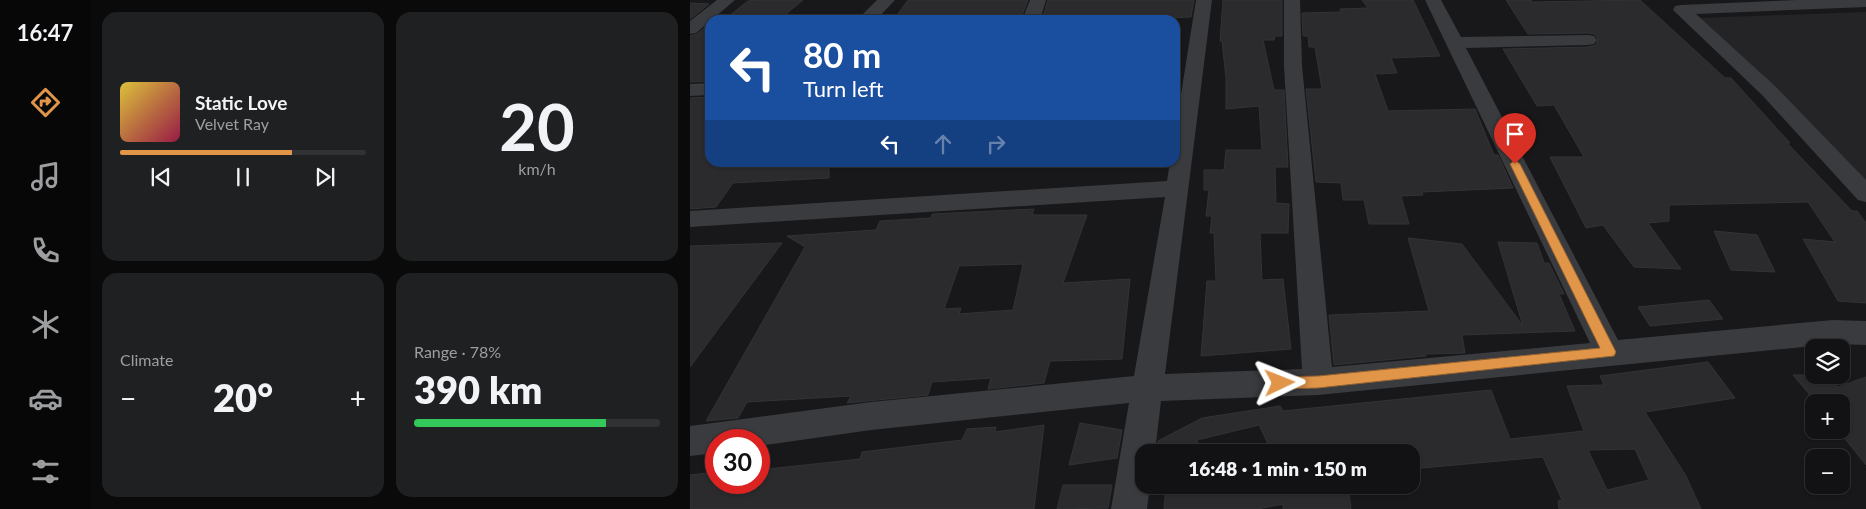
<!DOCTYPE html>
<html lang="en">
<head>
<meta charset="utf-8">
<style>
	:root { --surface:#121214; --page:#1f2022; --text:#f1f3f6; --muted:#9c9ea0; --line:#313234; --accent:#e09549 }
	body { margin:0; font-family:Lato,sans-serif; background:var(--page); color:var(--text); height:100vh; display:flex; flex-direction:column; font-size:19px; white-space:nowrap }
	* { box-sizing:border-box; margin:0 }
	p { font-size:16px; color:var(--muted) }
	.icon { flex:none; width:28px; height:28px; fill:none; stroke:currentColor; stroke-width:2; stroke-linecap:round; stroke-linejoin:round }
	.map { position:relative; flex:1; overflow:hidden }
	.details { display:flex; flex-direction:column; gap:12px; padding:12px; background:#0a0a0b; width:600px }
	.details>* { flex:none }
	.top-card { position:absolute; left:15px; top:15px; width:475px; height:152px; border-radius:15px; box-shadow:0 1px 4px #0004,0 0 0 1px var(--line); background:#1a4fa0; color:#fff; overflow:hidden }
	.controls { position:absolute; left:1115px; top:339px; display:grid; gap:10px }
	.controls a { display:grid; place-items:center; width:45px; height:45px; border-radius:10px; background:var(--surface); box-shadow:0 1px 4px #0004,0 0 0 1px var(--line); font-size:25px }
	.speed { position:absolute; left:15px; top:429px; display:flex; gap:10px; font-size:25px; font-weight:700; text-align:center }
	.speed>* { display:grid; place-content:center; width:65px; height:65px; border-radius:50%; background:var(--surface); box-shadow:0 1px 4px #0004,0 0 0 1px var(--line); line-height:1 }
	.speed .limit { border:8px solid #d22; background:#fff; color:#111 }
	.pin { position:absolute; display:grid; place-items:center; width:42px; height:42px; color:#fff; margin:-51px -21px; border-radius:50% 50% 50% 0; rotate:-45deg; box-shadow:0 0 5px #0007 }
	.pin .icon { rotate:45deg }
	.me { position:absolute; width:55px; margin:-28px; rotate:88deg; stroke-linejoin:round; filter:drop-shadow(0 0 4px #0008) }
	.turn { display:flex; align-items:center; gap:18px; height:105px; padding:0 15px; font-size:22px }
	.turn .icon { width:65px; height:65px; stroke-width:2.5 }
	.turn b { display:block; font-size:35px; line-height:42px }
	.lanes { display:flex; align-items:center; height:48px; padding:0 15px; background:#0003; justify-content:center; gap:25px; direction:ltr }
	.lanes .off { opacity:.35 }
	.big { font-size:38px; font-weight:800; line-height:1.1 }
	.details .tile { flex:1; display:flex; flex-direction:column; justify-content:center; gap:8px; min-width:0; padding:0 18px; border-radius:15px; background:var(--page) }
	.details .dial { align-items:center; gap:0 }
	.dial b { font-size:65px; line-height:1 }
	.song { display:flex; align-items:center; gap:15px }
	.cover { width:60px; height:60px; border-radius:8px; background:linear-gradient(135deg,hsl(50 70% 55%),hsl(340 70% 35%)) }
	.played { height:5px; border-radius:2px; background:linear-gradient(90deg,var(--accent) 70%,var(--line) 70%) }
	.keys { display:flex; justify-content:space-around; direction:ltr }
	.heat { display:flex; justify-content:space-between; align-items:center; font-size:28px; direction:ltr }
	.charge { height:8px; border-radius:4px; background:linear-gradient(90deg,#34c759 78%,var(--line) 0) }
	.details .tiles { flex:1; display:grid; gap:12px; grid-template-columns:repeat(2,1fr) }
	.trip { position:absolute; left:445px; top:444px; width:285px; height:50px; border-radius:15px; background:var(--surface); box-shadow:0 1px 4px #0004,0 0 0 1px var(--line); font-weight:800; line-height:50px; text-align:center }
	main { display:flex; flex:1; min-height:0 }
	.menu { display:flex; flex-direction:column; width:90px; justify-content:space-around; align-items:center; background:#070708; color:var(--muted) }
	.menu .icon { width:35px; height:35px }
	.menu .on { color:var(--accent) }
	.menu b { font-size:22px; color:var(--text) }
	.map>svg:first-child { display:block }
</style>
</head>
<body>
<main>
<nav class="menu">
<b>16:47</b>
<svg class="icon on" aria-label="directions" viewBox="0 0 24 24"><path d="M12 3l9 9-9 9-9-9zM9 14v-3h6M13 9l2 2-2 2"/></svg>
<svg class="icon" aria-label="music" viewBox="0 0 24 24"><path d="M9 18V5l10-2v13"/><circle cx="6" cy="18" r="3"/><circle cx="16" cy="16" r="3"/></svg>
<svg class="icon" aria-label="phone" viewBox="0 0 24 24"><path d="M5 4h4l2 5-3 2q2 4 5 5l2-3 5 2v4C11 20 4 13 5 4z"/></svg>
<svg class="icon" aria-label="climate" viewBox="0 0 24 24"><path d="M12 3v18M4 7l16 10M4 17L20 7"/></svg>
<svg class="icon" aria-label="car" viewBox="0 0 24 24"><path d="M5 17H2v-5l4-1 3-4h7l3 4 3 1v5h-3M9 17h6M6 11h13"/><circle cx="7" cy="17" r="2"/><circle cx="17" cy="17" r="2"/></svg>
<svg class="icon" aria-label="filters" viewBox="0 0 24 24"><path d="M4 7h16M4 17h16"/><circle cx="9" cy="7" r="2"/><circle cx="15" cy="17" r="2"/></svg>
</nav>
<section class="details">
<div class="tiles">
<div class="tile">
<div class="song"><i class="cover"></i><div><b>Static Love</b><p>Velvet Ray</p></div></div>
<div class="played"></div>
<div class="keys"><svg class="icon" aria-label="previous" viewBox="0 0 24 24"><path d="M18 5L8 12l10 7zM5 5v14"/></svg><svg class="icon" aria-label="pause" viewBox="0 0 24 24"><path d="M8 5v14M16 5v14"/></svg><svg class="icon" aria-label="next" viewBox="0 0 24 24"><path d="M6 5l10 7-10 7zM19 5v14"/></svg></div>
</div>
<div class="tile dial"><b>20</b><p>km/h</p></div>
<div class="tile"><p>Climate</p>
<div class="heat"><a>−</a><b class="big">20°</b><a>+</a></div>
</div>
<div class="tile"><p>Range · 78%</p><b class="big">390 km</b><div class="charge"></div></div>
</div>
</section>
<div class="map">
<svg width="1176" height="509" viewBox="0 0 1176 509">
	<rect width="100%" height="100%" fill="#18181a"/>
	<polygon fill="#242426" points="1176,12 1176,190 1009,18"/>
	<g fill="#2b2b2d" stroke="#323335" fill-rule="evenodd">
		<polygon points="68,0 113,0 89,20 34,20 58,1"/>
		<polygon points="218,0 338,0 330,20 205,18"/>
		<polygon points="358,0 504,0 501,17 429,20 352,20"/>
		<polygon points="533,0 592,0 592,36 585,36 584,40 573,40 584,90 594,90 598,167 585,167 586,203 599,204 598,233 570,233 572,280 593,279 601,349 511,356 517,281 526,281 524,233 520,233 522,216 516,216 519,190 514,190 514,170 534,170 536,150 572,150 569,106 536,109 536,78 532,41 530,41"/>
		<polygon points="672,0 723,0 750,56 701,58 707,73 685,74 698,111 785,109 804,155 808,155 823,188 732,192 733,195 711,196 719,224 679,224 674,200 653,200 651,183 626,182 616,89 632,89 625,47 619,47 618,36 613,36 612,13 651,12 650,9 678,8"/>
		<polygon points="816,0 841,0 842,2 950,0 1035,78 1041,78 1100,143 1097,143 1162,211 1167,211 1176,223 1176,303 1148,301 1113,239 1145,242 1118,202 979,205 979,221 958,223 991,269 944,267 913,225 896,228 860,157 894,157 864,105 847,106 813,49 898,47 906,45 908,39 904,34 898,33 838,34"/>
		<polygon points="0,3 19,4 0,19"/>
		<polygon points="20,24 20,81 0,82 0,36 7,34"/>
		<polygon points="20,97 20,162 139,162 139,178 43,183 26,207 0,209 0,98"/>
		<path d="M344,209L342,215H397L373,283L440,279L432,359L360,361L354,383L298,389L301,378L242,382L238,395L157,403L161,396L57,402L48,418L16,421L115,247L97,236L186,230L190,221L241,218L242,214ZM333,264L323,310L269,314L271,308L254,309L269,266Z"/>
		<polygon points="1024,231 1067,235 1085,272 1041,270"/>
		<polygon points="718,238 772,244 833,326 808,242 847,243 854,263 859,263 874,294 869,294 885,331 772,335 775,353 735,354 736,356 644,365 639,315 739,311"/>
		<polygon points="92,243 0,367 0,246"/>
		<polygon points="1019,300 1033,319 960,326 948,307"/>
		<path d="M1018,362L1045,398L955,412L996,476L1011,509H869L868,501L872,500L853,457L721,469V452H582L569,425L507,440L508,447L467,452L468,441L512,418L590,406L593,411L801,390L820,439L894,431L877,386L914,385L910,376ZM945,449L959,480L917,490L898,450Z"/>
		<polygon points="1103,375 1138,375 1148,387 1176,377 1176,465 1148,430 1151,430 1151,402 1126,402"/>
		<polygon points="390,423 432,430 427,458 379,465"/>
		<polygon points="354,425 344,509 0,509 0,475 26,472 26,482 69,482 69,470 170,459 172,452 272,440 277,429 306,427 305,432"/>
		<polygon points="373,485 422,485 418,508 367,509"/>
		<polygon points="476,485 658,485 661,509 593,509 593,504 568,509 474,509"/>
	</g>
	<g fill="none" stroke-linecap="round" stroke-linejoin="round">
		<g fill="#393b3e" fill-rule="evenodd">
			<polygon points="27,0 45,0 6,33 0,34 0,21"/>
			<polygon points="187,0 205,0 186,20 167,20"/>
			<polygon points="340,0 356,0 350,20 332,20"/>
			<polygon points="506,0 522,0 475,374 612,369 594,66 594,0 610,0 612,66 642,367 900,343 735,0 751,0 771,37 898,35 904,36 907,40 904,44 898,45 776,48 928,340 1143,320 1176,321 1176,345 1143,344 628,395 471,401 465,452 454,452 454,485 460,485 457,509 421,509 439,403 181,430 69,446 69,440 26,440 26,453 0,456 0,426 181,402 444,376 475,197 0,227 0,211 477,181 480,162 485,162 485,132"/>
			<polygon points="1107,0 1176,0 1176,7 1006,14 1086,87 1176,180 1176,202 1168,200 1072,95 983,10 985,6 991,5"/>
			<polygon points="20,83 20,95 0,96 0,84"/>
		</g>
	</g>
	<polygon fill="#e09549" stroke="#92612f" points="825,160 830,164 924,348 926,352 924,356 628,388 590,389 585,387 583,383 585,379 590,377 628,376 910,348 820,164"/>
</svg>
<div class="controls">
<a><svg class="icon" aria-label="layers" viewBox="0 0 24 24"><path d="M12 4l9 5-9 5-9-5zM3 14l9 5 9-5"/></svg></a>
<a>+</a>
<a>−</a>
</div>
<div class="speed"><div class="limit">30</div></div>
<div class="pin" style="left:825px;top:164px;background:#d93025"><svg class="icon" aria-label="arrive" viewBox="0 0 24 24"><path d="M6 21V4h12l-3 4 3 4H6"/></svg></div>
<svg class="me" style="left:590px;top:383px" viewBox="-20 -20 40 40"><path d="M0-17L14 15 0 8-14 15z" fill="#e09549" stroke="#fff" stroke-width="4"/></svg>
<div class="trip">16:48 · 1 min · 150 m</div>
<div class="top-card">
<div class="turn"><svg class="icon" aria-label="left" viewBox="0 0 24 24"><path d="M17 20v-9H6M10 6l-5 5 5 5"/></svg><div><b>80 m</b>Turn left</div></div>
<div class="lanes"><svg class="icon" aria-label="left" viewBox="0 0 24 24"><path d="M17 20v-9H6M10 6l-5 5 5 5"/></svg><svg class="icon off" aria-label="ahead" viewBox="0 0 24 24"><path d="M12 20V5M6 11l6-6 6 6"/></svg><svg class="icon off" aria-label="right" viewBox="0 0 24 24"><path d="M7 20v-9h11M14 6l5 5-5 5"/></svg></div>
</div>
</div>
</main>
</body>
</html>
